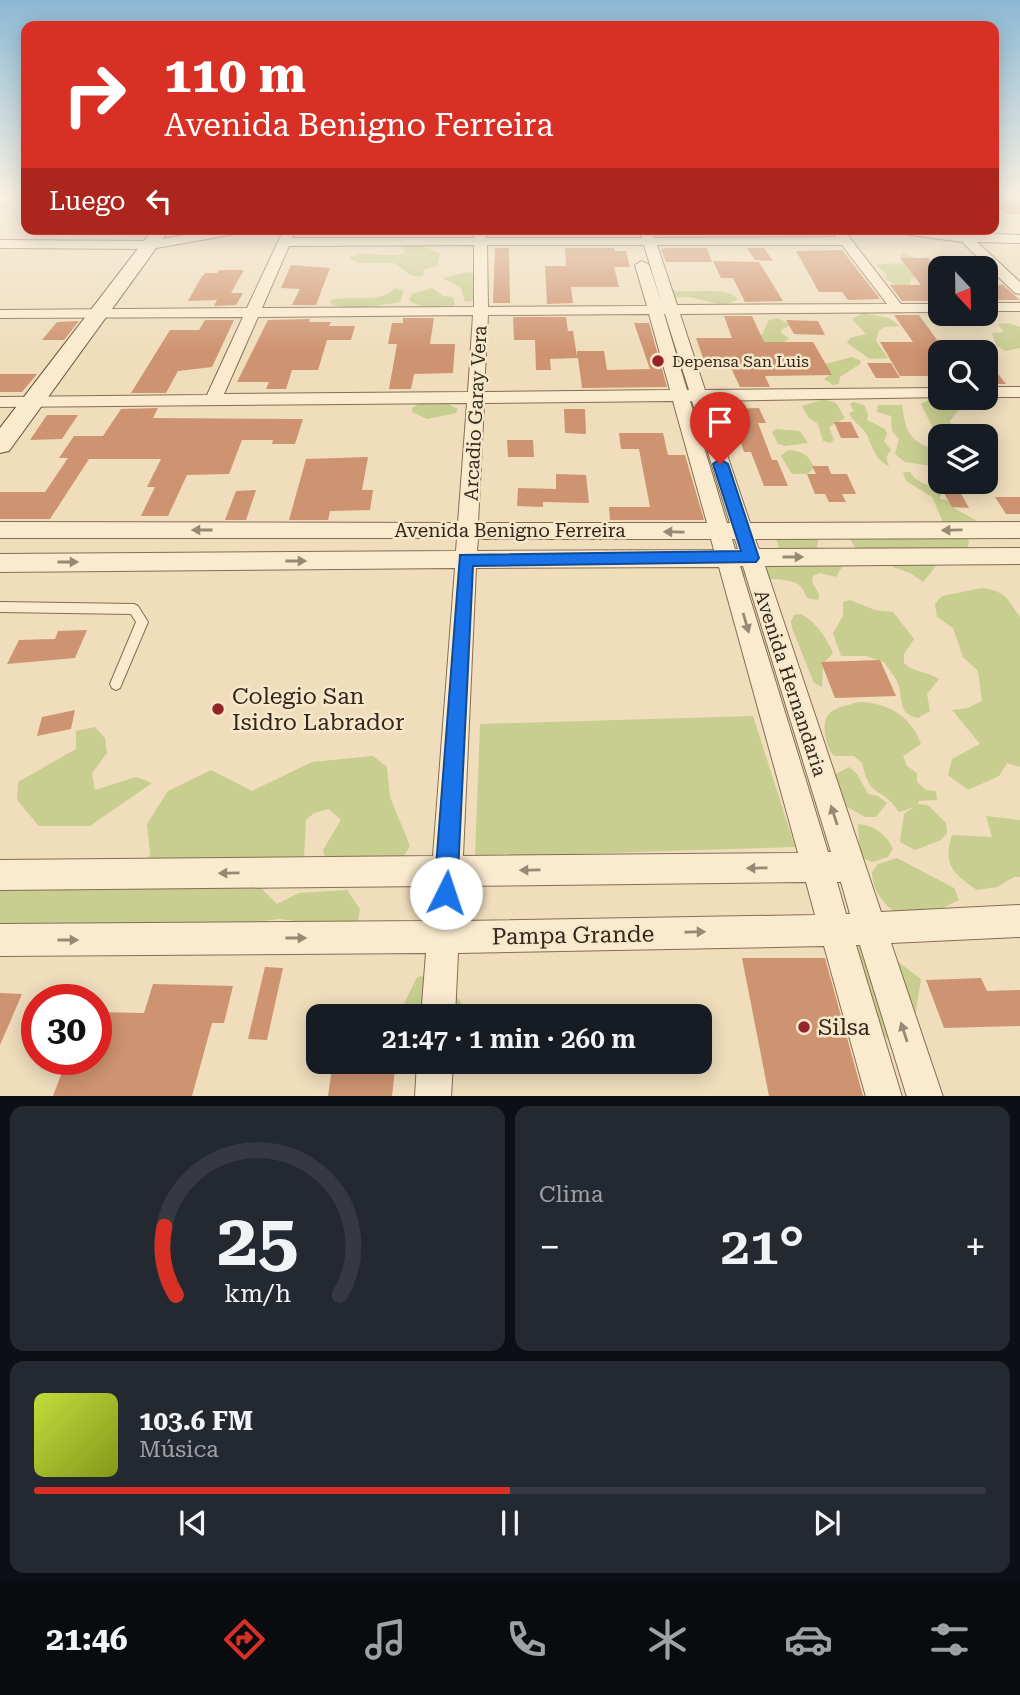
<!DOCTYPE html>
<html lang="es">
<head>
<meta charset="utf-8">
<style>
	:root { --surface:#171b24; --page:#242831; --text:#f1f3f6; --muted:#9ea1a6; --line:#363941; --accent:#d93025 }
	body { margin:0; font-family:"Roboto Serif",serif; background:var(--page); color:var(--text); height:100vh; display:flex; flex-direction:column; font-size:26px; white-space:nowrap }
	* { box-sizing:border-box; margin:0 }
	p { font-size:23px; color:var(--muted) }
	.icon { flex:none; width:38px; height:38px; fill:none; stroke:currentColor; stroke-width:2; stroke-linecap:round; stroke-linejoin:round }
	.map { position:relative; height:1096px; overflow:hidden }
	.details { display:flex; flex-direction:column; gap:10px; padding:10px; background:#0d0f14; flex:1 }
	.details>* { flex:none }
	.banner { position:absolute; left:21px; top:21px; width:978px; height:214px; border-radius:14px; box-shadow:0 4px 18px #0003; background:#d93025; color:#fff; overflow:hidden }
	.needle { width:46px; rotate:158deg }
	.buttons { position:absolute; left:928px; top:256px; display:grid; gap:14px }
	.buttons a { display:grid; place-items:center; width:70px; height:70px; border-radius:14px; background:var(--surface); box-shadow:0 4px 18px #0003; font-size:35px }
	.speed { position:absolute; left:21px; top:984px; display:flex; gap:14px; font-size:35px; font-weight:700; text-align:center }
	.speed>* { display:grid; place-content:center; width:91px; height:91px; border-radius:50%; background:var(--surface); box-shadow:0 4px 18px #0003; line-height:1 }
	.speed .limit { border:10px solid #d22; background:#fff; color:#111 }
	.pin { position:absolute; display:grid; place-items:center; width:60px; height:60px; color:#fff; margin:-72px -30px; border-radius:50% 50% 50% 0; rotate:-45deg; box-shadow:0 0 7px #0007 }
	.pin .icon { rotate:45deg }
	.me { position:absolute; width:77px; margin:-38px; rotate:4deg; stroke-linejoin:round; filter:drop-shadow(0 0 5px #0008) }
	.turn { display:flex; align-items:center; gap:24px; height:147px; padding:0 28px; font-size:32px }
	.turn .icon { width:91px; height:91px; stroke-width:2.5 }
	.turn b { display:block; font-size:49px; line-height:60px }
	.then { display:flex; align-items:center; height:66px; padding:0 28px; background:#0003; gap:14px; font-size:26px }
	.big { font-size:52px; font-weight:600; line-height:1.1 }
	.details .card { flex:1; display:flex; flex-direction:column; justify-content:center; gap:10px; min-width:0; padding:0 24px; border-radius:14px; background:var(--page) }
	.details .dial { align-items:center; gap:0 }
	.dial svg { height:182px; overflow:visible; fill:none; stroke:var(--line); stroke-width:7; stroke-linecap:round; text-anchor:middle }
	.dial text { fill:var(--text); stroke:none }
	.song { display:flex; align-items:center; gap:21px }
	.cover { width:84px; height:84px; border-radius:10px; background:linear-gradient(135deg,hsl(70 70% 55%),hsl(70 70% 35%)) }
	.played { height:7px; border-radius:4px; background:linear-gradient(90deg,var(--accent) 50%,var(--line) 50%) }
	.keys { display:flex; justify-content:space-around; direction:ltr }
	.heat { display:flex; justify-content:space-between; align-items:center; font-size:38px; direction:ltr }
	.details .tiles { flex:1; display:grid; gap:10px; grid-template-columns:1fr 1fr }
	.card:last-child { grid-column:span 2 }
	.trip { position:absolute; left:306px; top:1004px; width:406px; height:70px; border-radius:14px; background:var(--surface); box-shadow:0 4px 18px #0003; font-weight:600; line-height:70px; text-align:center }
	.menu { display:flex; height:112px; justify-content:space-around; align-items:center; background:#090b0e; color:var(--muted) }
	.menu .icon { width:49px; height:49px }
	.menu .current { color:var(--accent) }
	.menu b { font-size:32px; color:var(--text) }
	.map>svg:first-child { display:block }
</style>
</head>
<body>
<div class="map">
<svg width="1020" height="1097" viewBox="0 0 1020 1097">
	<rect width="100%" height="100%" fill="#efddbc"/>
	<g fill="#c8cd90">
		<path d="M409,246H423L440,253L437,266L424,270L423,276C408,279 405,269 394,263H359L349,258C358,249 386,258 403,254L405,247Z"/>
		<polygon points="902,253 913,256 917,276 911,279 910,286 895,285 887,280 886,273 877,266 877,264 909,263 901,259"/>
		<polygon points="469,272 485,279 489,286 480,299 465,302 461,288 443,278"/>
		<path d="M392,287L404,291L400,302C383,305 344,312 330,303L331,300C352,295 377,304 395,289Z"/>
		<path d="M432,288L443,296L453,297L455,305C441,311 421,309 409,300L412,294Z"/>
		<path d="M667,290C685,295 728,285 738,299C719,312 699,295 680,297C673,297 672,301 665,302L653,296Z"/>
		<polygon points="863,313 889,318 900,326 885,327 879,330 876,341 888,358 870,359 847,343 850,338 866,334 852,319"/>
		<polygon points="778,318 790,325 781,330 781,333 789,338 787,340 769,349 752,338 762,335 769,320"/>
		<polygon points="1008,323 1020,327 1020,348 1005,351 996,345 992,333 1004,332 998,324"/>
		<polygon points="852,357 861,361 860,364 840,377 839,384 833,385 824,379 830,374 825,364"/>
		<polygon points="936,396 959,409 950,421 957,436 940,436 940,442 932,434 933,428 921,404"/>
		<polygon points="824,399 836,403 845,418 829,427 834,440 830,443 823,441 818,424 808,417 802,406"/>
		<polygon points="440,400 458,409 456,413 427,419 412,412 412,408 422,402"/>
		<path d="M854,402L865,406L868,414L867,420L885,429L887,434L884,441L891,450L886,457L889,466C876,461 872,446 867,435C863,427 853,422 849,413L854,411L850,404Z"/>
		<path d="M878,405H902C906,435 911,443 940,451V467L905,462L895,454L899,439L892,431L891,416L877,412Z"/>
		<polygon points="776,429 800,431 808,443 785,446 778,444 772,432"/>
		<path d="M788,450C802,451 809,455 814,468L807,474H792L781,456Z"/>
		<path d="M903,472H910C919,487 932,482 941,495L940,499L947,500L957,510L976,520L974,523L943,522L932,497L906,481Z"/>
		<polygon points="845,531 964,536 969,541 968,547 941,560 923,582 910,573 893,567 888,555 853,552 855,547"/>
		<path d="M774,535L819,536L817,547L830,556L862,564L842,567L836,577L820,573L813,576L812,582L819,594L818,600L807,598C805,593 802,587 798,584C788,578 760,578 748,581L738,570V564L779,547Z"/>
		<path d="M982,588C1008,592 1006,598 1020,617V767L1007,763L999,776L968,790L948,775L952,759L980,744L952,710L968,708L982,701L978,671L963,657L953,628L937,617L935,604L942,596Z"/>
		<path d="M850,600L875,610L893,612L914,639L904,654V663C913,673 927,671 939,679L927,694L930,711L918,718C899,714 903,704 899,687C897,678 889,670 884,662L866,656H841L833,633L843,616V602Z"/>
		<path d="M801,614C816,622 826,637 833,653L823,664L822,687L814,683L792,628L791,621L794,615Z"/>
		<path d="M858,702C886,702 911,715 921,744L903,756L907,766L917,773V782L926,790L936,791L937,800L919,801L918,804L928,805L946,823L947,833L941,840L915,850L900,842L904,814L914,807L899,812C881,784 871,802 862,763L854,756H834C828,748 827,744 825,734C822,708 837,709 858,702Z"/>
		<polygon points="753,716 795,847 475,857 480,724"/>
		<polygon points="95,727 105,738 107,753 92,773 95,790 136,777 152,783 90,826 39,826 17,800 18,782 76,749 76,731"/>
		<polygon points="373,756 387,767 390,797 410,846 397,867 328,870 323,850 341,820 329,809 314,813 306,820 303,876 262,889 277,904 299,893 347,890 360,909 358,922 348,927 279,919 119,940 0,945 0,884 139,877 150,854 147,824 168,791 211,770 252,791 312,762"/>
		<polygon points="849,767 857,774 868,794 878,796 887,803 876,817 865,817 844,805 834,775"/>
		<path d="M986,816L1020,820V877H1014L997,887L977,890C954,874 942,865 952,835L992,837Z"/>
		<path d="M858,824C874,825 887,835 893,849L888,857L872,862L860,857Z"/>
		<path d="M897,858L954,888L959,900L937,911L920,931C898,914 873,902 872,872L878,864Z"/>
		<polygon points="857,920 898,962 921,979 913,1030 896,1046 864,1019 843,962 856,945"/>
		<polygon points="441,973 468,1013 467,1017 401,1017 404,1004 417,977"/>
	</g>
	<g fill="#ce9370">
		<polygon points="994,198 1020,198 1020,214 1005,214 994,205"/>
		<polygon points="563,229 610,229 611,235 564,235"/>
		<polygon points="495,248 509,248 510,303 493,303"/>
		<polygon points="565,248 614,248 615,251 626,251 630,267 614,267 619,287 571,287 573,303 547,304 545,266 566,266"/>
		<polygon points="669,248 707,248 712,262 666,262 661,249"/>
		<polygon points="747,248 764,248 773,261 755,260"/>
		<polygon points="842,250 880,299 848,300 842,292 819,292 796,251"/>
		<polygon points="900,258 928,258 940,271 940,301 902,301 890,285 921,285"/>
		<polygon points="713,261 759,262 783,301 745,302 733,278 721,278"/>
		<polygon points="291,265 330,268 316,305 292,305 300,289 281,288"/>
		<polygon points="219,270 244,270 231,293 243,293 236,305 214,306 217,300 188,301 202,276 206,273 217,273"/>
		<polygon points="985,284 1003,285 1020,300 996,300"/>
		<polygon points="894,315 919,315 940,344 940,376 900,376 880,342 913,342"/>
		<polygon points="724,316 752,316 764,342 813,342 832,375 765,376 770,387 740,387 731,368 707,369 696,338 732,338"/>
		<polygon points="513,317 566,317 568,331 573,331 577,357 577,351 604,351 607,370 650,369 634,323 649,323 667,387 582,388 578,358 550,359 551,370 536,370 535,340 514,340"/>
		<polygon points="403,318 434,318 430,344 455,344 453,373 414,374 411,389 389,389 397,344 388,344 392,323 403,323"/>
		<polygon points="310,319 309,322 331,322 329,326 355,326 351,340 327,340 318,370 292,370 286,389 266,389 269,382 237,382 268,320"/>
		<polygon points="205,320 234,320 212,367 178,371 166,393 131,393 170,330 199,330"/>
		<polygon points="786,320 818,321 825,335 794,334"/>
		<polygon points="79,321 64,340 42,340 57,322"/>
		<polygon points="985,358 1006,384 988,384"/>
		<polygon points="867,363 891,363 900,378 876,378"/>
		<polygon points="0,374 37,374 22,392 0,392"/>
		<polygon points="158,408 153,418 303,419 295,444 272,444 273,440 242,440 229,474 187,475 168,516 141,516 155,487 147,487 161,459 89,459 50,519 0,519 0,492 45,492 68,458 59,458 74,436 103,436 121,409"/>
		<polygon points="759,408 766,423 758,423 772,460 777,460 788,486 764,486 751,452 744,452 730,409"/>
		<polygon points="564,409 585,409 586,434 565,433"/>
		<polygon points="47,415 78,415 62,439 30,440"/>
		<polygon points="834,422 851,422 859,438 841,438"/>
		<polygon points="619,433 663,433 668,455 685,455 704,520 610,520 609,507 650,507 639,449 621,449"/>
		<polygon points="507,440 533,440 534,457 508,457"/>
		<polygon points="368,457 362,490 373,490 370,510 330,511 328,520 289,520 306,459"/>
		<polygon points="812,466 828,466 831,474 847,474 856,494 842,494 846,502 829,502 825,494 815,494 807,474 816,474"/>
		<polygon points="556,474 586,475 589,503 543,502 543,507 517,506 518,488 556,489"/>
		<polygon points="938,483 955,483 969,508 952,507"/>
		<polygon points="256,490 246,520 225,520 236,491"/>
		<polygon points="995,497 1020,497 1020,514 1006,514"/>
		<polygon points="87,630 75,658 7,664 19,640 55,639 58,631"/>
		<polygon points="880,660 896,696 835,698 821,662"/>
		<polygon points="75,710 71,729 37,736 42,717"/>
		<polygon points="742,958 825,958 863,1096 769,1096"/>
		<polygon points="265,967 283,968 267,1040 248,1039"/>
		<polygon points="981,978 987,991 1020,990 1020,1026 944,1028 926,980"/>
		<polygon points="153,984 233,986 224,1023 212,1023 192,1096 53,1096 67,1059 96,1059 96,1012 144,1013"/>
		<polygon points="0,993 22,994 0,1045"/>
		<polygon points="333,1062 396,1062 392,1096 328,1096"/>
	</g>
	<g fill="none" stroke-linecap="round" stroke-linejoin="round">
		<g stroke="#866d55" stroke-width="2">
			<polygon id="lane" points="0,602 134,604 138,606 148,622 120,688 116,690 112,688 110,684 136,622 131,614 0,612"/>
		</g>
		<g stroke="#866d55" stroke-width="2">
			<g id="street">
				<polygon points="13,198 0,208 1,198"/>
				<polygon points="218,229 246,229 240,233 151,249 0,248 0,240 151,241"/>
				<path d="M284,229H296L292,238H474V229H486V238H642L639,229H651L654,238L836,237L833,229H843L901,304H940V312L680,314L705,390L940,388V397H944L709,401L750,523L1020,522V538L755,539L759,549L1020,548V564L765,566L881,912L1020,905V937L891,943L943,1097H907L860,945H856L902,1097H866L824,946L458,953L455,1017H421L426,953L0,956V924L428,921L431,886L0,890V860L433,856L455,568L0,572V554L456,551L457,538H0V522L458,523L467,403L0,407V397L207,395L243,317L0,318V310L247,308ZM474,245V307L262,308L289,246ZM487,245H644L662,305L649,265L642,261L635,265L647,306L488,307ZM657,245H842L887,304L677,305ZM649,314L670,390L484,392L488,315ZM664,314H665L689,390H687ZM473,315L468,392L224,394L258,317ZM673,401L707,523H478L484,403ZM690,401H692L730,523H727ZM478,539H711L714,550L477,551ZM732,539H735L738,549H735ZM740,566H743L831,852H828ZM719,567L798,853L463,856L476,568ZM806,882L815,915L459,921L461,886ZM837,882H841L850,914H846Z"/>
				<polygon points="891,229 919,229 948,234 963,232 1020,235 1020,243 977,242 1020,282 1020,294 1015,293 962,242 897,233"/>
				<rect x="985" y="303" width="35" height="8"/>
				<rect x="985" y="387" width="35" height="10"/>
				<polygon points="417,1062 453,1062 451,1097 415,1097"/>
			</g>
		</g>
		<g stroke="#684e39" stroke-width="2">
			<polygon id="secondary" points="153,229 170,229 9,451 0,453 0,428"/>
		</g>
		<use href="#lane" fill="#faebcf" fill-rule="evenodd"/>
		<use href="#street" fill="#faebcf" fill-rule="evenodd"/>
		<use href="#secondary" fill="#faebcf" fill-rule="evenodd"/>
	</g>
	<defs><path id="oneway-solid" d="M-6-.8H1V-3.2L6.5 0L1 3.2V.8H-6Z" transform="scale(1.75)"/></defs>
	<g fill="#988875">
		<use href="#oneway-solid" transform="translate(202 530) rotate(180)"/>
		<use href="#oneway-solid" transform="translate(952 530) rotate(179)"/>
		<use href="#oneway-solid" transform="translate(674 532) rotate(-179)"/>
		<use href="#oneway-solid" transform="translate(793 557)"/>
		<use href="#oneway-solid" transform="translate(296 561)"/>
		<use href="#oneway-solid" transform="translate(68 562)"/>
		<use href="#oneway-solid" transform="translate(746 623) rotate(74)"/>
		<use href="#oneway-solid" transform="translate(834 815) rotate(-108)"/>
		<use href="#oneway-solid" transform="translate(757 868) rotate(179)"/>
		<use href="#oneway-solid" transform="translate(530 870) rotate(179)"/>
		<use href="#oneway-solid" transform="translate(229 873) rotate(179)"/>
		<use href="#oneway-solid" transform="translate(695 932) rotate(-1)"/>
		<use href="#oneway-solid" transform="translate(296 938)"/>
		<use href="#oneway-solid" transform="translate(68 940)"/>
		<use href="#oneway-solid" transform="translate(904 1032) rotate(-108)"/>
	</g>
	<linearGradient id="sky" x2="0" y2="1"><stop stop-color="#8bb9d4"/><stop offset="0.56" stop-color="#f8f0e1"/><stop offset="1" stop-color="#f8f0e1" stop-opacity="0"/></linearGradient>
	<rect width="1020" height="352" fill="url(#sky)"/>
	<polygon fill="#1a73e8" stroke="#114b97" stroke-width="2" points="720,459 728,464 759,558 756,562 473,566 457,893 454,901 446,904 437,901 434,893 460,555 741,551 713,464"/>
	<g fill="#972329" stroke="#f6e8cb" stroke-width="2.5">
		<circle cx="658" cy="361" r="7"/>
		<circle cx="218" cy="709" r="7"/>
		<circle cx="804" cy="1027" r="7"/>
	</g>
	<g text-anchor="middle" stroke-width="5" stroke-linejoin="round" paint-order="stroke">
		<g font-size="16" fill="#35261b" stroke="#f6e8cb" text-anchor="start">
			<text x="672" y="367">Depensa San Luis</text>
		</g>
		<g font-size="19" fill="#35261b" stroke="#f6e8cb">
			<text transform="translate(475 413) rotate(-87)" y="7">Arcadio Garay Vera</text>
			<text x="510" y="537">Avenida Benigno Ferreira</text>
			<text transform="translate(791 683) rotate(72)" y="7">Avenida Hernandaria</text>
		</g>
		<g font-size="23" fill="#35261b" stroke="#f6e8cb" text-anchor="start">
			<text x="232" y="704">Colegio San<tspan x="232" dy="26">Isidro Labrador</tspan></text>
			<text x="818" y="1035">Silsa</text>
		</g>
		<g font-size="23" fill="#35261b" stroke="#f6e8cb">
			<text transform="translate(573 935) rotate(-1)" y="8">Pampa Grande</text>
		</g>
	</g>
</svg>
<div class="buttons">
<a><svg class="needle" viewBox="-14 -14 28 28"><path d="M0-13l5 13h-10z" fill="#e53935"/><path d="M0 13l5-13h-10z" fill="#9ea1a6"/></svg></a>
<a><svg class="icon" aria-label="search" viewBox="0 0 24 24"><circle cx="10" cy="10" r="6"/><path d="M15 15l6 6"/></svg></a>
<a><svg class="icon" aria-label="layers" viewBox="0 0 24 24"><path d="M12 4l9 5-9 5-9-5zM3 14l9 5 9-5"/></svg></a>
</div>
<div class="speed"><div class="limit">30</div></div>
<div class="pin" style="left:720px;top:464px;background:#d93025"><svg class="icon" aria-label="arrive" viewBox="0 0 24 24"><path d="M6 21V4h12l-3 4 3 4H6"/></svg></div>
<svg class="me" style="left:446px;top:893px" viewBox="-20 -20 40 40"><circle r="19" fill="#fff"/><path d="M0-13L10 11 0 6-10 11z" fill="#1a73e8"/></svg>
<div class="trip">21:47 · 1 min · 260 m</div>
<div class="banner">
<div class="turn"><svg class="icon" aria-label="right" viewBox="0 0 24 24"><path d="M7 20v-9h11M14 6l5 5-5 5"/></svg><div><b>110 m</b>Avenida Benigno Ferreira</div></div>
<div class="then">Luego<svg class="icon" aria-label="left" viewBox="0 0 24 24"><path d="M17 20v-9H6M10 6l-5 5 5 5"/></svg></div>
</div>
</div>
<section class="details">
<div class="tiles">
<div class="card dial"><svg viewBox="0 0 100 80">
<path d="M14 69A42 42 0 1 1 86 69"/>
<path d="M14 69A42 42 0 0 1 9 39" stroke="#d93025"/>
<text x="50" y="56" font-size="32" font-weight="700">25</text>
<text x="50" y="72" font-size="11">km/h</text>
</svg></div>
<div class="card"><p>Clima</p>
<div class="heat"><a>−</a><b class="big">21°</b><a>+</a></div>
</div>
<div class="card">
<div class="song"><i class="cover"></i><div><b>103.6 FM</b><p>Música</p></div></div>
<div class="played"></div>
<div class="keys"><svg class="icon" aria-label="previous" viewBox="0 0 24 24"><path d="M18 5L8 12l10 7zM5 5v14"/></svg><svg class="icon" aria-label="pause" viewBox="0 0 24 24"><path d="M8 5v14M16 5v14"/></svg><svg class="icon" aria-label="next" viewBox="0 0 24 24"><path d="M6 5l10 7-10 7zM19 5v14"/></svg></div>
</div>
</div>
</section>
<nav class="menu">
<b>21:46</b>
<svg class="icon current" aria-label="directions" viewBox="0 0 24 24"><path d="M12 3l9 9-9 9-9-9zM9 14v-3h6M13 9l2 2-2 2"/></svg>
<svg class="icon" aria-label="music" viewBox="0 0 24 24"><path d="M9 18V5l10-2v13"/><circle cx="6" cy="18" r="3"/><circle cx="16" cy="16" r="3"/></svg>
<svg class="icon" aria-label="phone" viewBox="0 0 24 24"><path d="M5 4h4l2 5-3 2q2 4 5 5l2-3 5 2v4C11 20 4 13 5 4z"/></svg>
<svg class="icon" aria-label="climate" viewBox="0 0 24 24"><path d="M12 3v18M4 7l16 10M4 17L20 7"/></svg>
<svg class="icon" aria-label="car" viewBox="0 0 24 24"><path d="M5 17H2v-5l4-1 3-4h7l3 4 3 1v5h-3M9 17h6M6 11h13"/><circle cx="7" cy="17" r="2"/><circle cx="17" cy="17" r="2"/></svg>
<svg class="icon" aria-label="filters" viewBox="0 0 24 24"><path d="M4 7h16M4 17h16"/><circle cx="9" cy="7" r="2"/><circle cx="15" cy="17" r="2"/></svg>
</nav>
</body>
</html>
